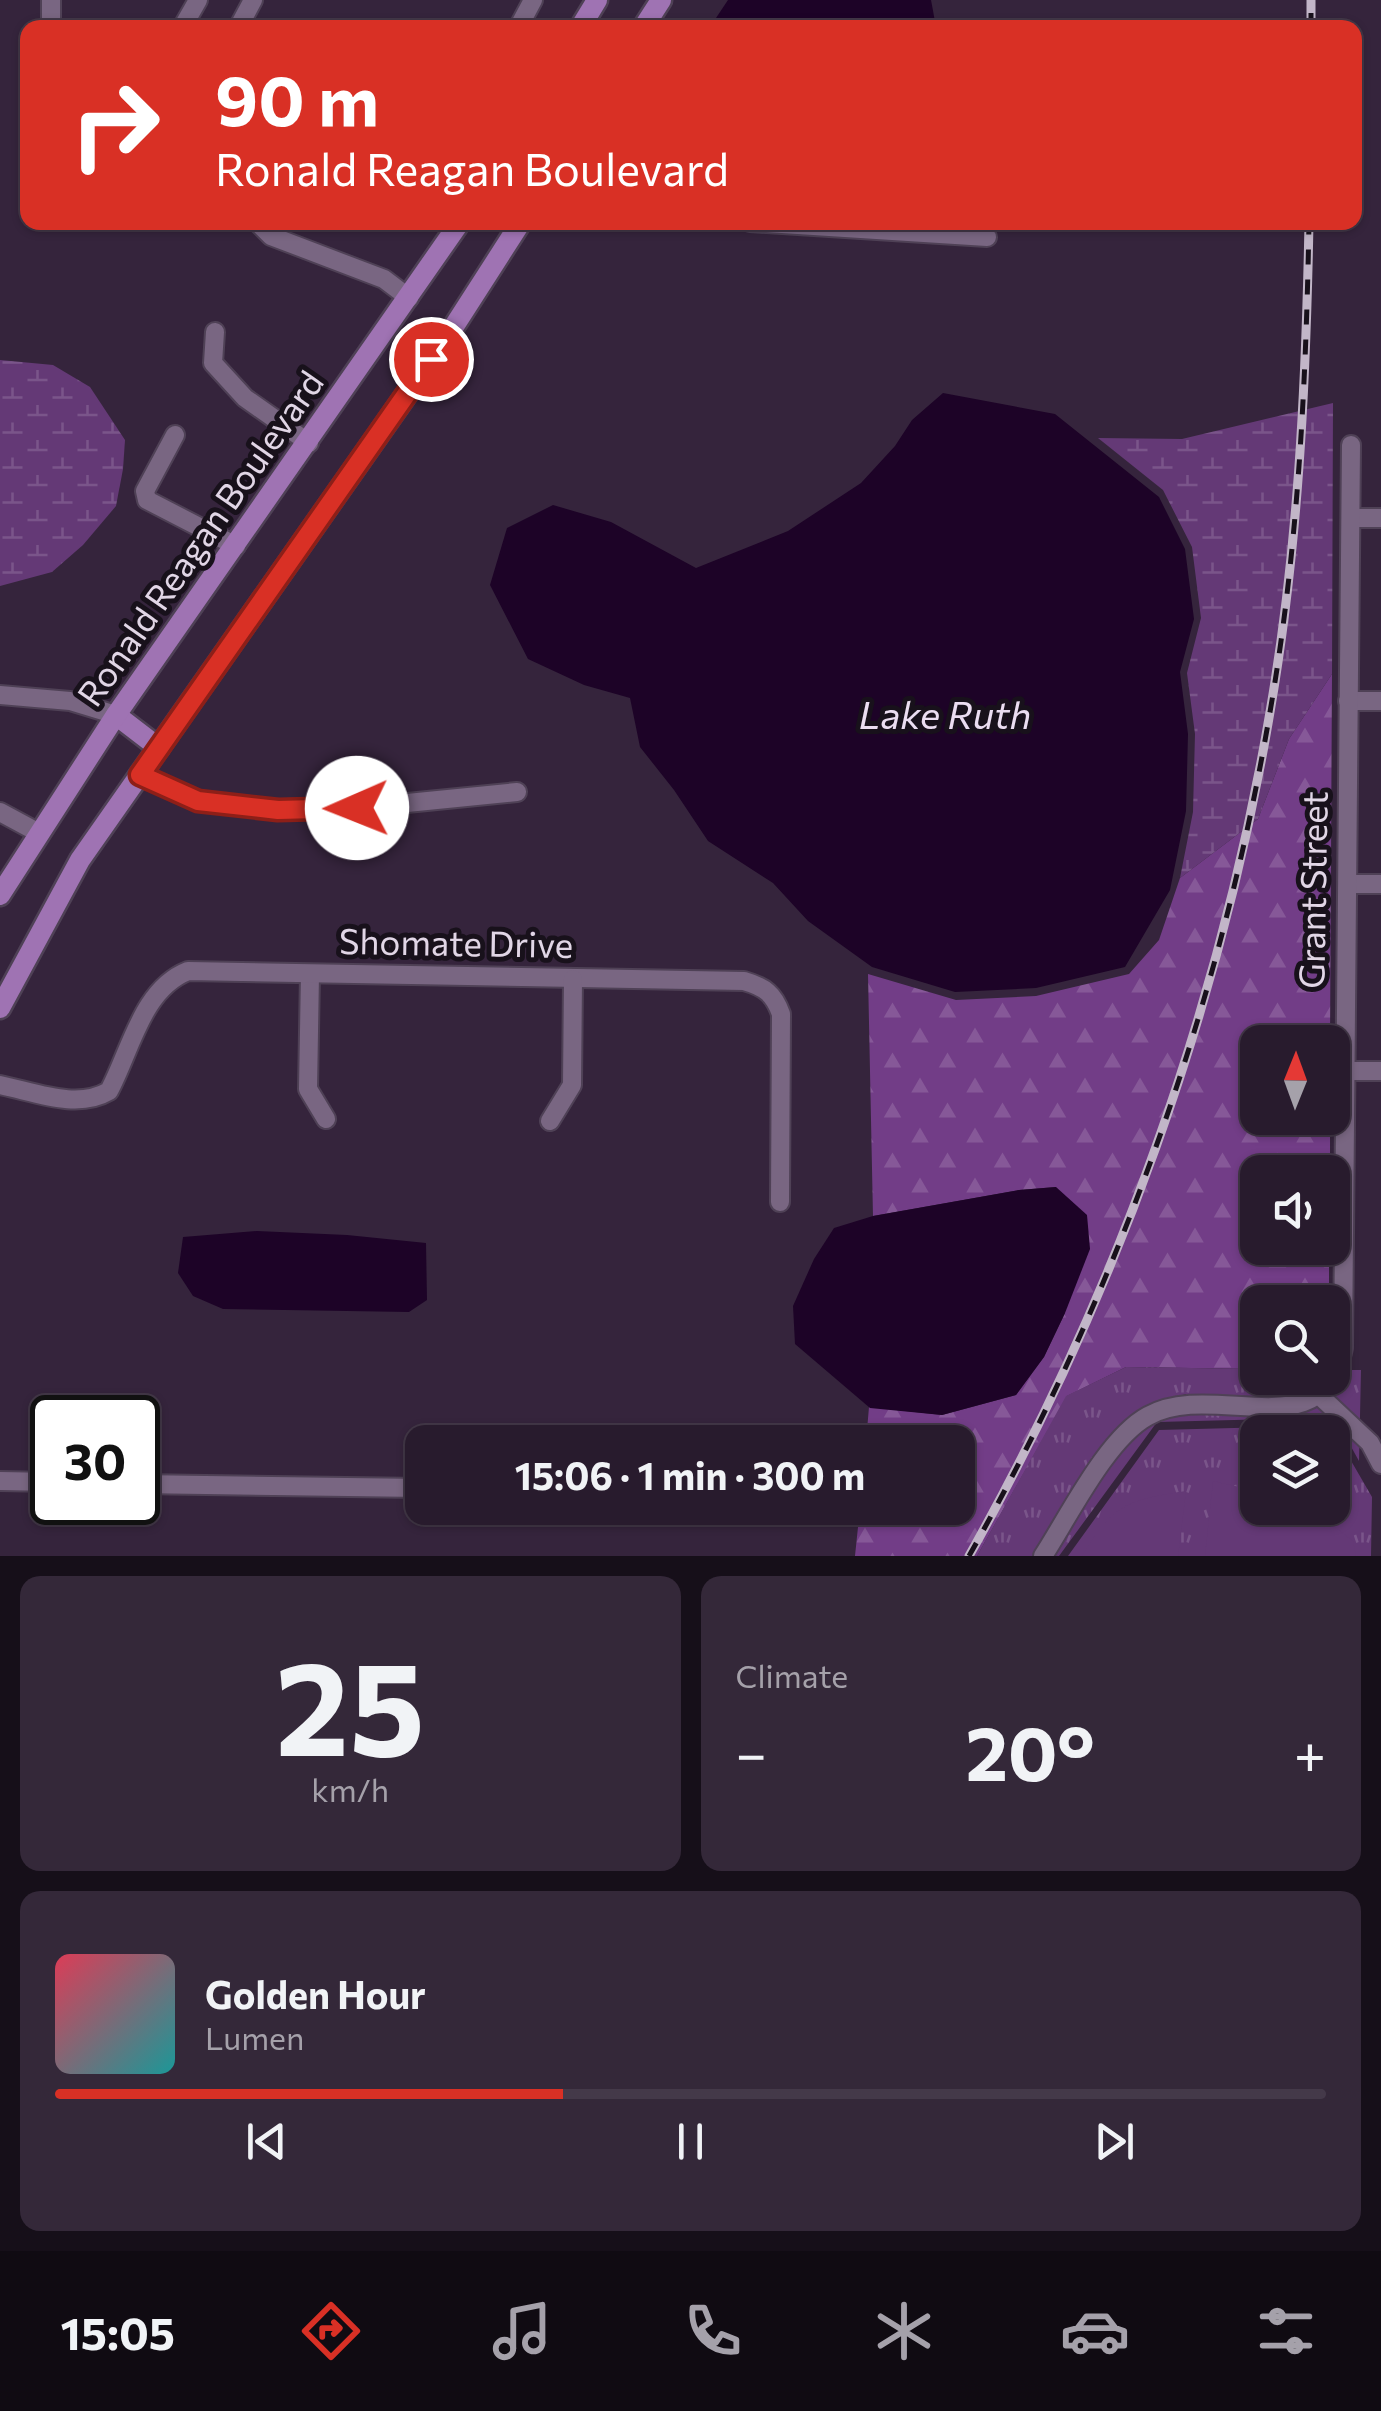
<!DOCTYPE html>
<html lang="en">
<head>
<meta charset="utf-8">
<style>
	:root { --surface:#281b2d; --page:#342839; --text:#f1f3f6; --muted:#a5a1aa; --line:#443949; --accent:#d93025 }
	body { margin:0; font-family:Commissioner,sans-serif; background:var(--page); color:var(--text); height:100vh; display:flex; flex-direction:column; font-size:38px; white-space:nowrap }
	* { box-sizing:border-box; margin:0 }
	p { font-size:32px; color:var(--muted) }
	.icon { flex:none; width:55px; height:55px; fill:none; stroke:currentColor; stroke-width:2; stroke-linecap:round; stroke-linejoin:round }
	.map { position:relative; height:1556px; overflow:hidden }
	.side { display:flex; flex-direction:column; gap:20px; padding:20px; background:#160f19; flex:1 }
	.side>* { flex:none }
	.hud { position:absolute; left:20px; top:20px; width:1342px; height:210px; border-radius:20px; box-shadow:0 2px 8px #0004,0 0 0 2px var(--line); background:#d93025; color:#fff; overflow:hidden }
	.needle { width:65px; rotate:1deg }
	.buttons { position:absolute; left:1240px; top:1025px; display:grid; gap:20px }
	.buttons a { display:grid; place-items:center; width:110px; height:110px; border-radius:20px; background:var(--surface); box-shadow:0 2px 8px #0004,0 0 0 2px var(--line); font-size:50px }
	.speed { position:absolute; left:30px; top:1395px; display:flex; gap:20px; font-size:50px; font-weight:700; text-align:center }
	.speed>* { display:grid; place-content:center; width:130px; height:130px; border-radius:50%; background:var(--surface); box-shadow:0 2px 8px #0004,0 0 0 2px var(--line); line-height:1 }
	.speed .limit { border:5px solid #111; border-radius:15px; background:#fff; color:#111 }
	.pin { position:absolute; display:grid; place-items:center; width:85px; height:85px; color:#fff; margin:-42px; border:5px solid #fff; border-radius:50%; box-shadow:0 2px 10px #0007 }
	.me { position:absolute; width:110px; margin:-55px; rotate:269deg; stroke-linejoin:round; filter:drop-shadow(0 0 8px #0008) }
	.turn { display:flex; align-items:center; gap:35px; height:210px; padding:0 30px; font-size:45px }
	.turn .icon { width:130px; height:130px; stroke-width:2.5 }
	.turn b { display:block; font-size:70px; line-height:85px }
	.big { font-size:75px; font-weight:700; line-height:1.1 }
	.side .widget { flex:1; display:flex; flex-direction:column; justify-content:center; gap:15px; min-width:0; padding:0 35px; border-radius:20px; background:var(--page) }
	.side .dial { align-items:center; gap:0 }
	.dial b { font-size:130px; line-height:1 }
	.song { display:flex; align-items:center; gap:30px }
	.cover { width:120px; height:120px; border-radius:15px; background:linear-gradient(135deg,hsl(350 70% 55%),hsl(180 70% 35%)) }
	.played { height:10px; border-radius:5px; background:linear-gradient(90deg,var(--accent) 40%,var(--line) 40%) }
	.keys { display:flex; justify-content:space-around; direction:ltr }
	.heat { display:flex; justify-content:space-between; align-items:center; font-size:55px; direction:ltr }
	.side .tiles { flex:1; display:grid; gap:20px; grid-template-columns:1fr 1fr }
	.widget:last-child { grid-column:span 2 }
	.trip { position:absolute; left:405px; top:1425px; width:570px; height:100px; border-radius:20px; background:var(--surface); box-shadow:0 2px 8px #0004,0 0 0 2px var(--line); font-weight:700; line-height:100px; text-align:center }
	.menu { display:flex; height:160px; justify-content:space-around; align-items:center; background:#100b12; color:var(--muted) }
	.menu .icon { width:70px; height:70px }
	.menu .active { color:var(--accent) }
	.menu b { font-size:45px; color:var(--text) }
	.map>svg:first-child { display:block }
</style>
</head>
<body>
<div class="map">
<svg width="1381" height="1556" viewBox="0 0 1381 1556">
	<defs>
		<pattern id="forest-firs" width="22" height="20" patternUnits="userSpaceOnUse" patternTransform="scale(2.5)"><rect width="22" height="20" fill="#723d87"/><path d="M5 1l3.5 6h-7zM16 11l3.5 6h-7z" fill="#865898"/></pattern>
		<pattern id="wetland-marsh" width="20" height="14" patternUnits="userSpaceOnUse" patternTransform="scale(2.5)"><rect width="20" height="14" fill="#643976"/><path d="M1 5h8M5 5V1M11 12h8M15 12V8" fill="none" stroke="#7a558a"/></pattern>
		<pattern id="park-tufts" width="24" height="20" patternUnits="userSpaceOnUse" patternTransform="scale(2.5)"><rect width="24" height="20" fill="#643976"/><path d="M3 7l-1-3M5 7V3M7 7l1-3M15 17l-1-3M17 17v-4M19 17l1-3" fill="none" stroke="#7a558a"/></pattern>
	</defs>
	<rect width="100%" height="100%" fill="#35243c"/>
	<polygon fill="url(#forest-firs)" points="1332,674 1330,1042 1258,1042 1258,1118 1330,1118 1330,1172 1258,1172 1258,1248 1329,1248 1329,1302 1258,1302 1257,1369 1126,1367 1067,1396 977,1556 855,1556 860,1508 958,1508 958,1442 866,1442 869,1407 942,1415 1016,1395 1044,1357 1065,1313 1056,1187 1019,1190 873,1216 868,974 956,1000 1036,996 1129,974 1159,940 1180,878 1258,819 1289,739"/>
	<g fill="url(#wetland-marsh)">
		<polygon points="0,360 53,365 90,387 125,440 123,469 116,506 83,545 52,572 0,586"/>
		<polygon points="1333,403 1332,674 1289,739 1258,819 1180,878 1193,812 1195,734 1187,673 1201,618 1192,547 1163,490 1098,438 1182,439"/>
	</g>
	<g fill="url(#park-tufts)">
		<path d="M1126,1367L1257,1369L1258,1378H1332L1333,1370H1361L1359,1461L1344,1434L1311,1418L1157,1422L1059,1556H1053C1075,1523 1109,1454 1139,1432C1154,1421 1172,1417 1190,1412L1186,1394C1165,1400 1145,1404 1128,1418C1097,1442 1056,1520 1033,1556H977L1066,1396Z"/>
		<polygon points="1311,1426 1324,1432 1258,1432 1258,1508 1332,1508 1333,1437 1339,1440 1372,1497 1371,1556 1068,1556 1159,1430"/>
	</g>
	<g fill="#643976">
		<polygon points="1213,1481 1257,1491 1258,1508 1311,1508 1353,1541 1356,1556 1205,1556"/>
		<path d="M1186,1491L1178,1556H1082C1113,1504 1127,1500 1186,1491Z"/>
	</g>
	<g fill="#1d0327">
		<polygon points="728,0 931,0 936,27 710,27"/>
		<polygon points="943,393 1055,414 1159,497 1185,549 1194,619 1180,672 1188,734 1186,811 1170,890 1125,967 1036,988 955,992 872,967 808,921 773,883 708,841 674,790 640,747 630,698 584,685 528,659 490,585 507,528 553,505 611,522 696,568 788,531 861,483 895,446 912,420"/>
		<polygon points="1056,1187 1087,1215 1090,1249 1065,1313 1044,1357 1016,1395 942,1415 870,1408 795,1344 793,1306 814,1259 834,1228 873,1216 1019,1190"/>
		<polygon points="257,1231 347,1235 426,1243 427,1300 409,1312 223,1309 193,1296 178,1273 183,1237"/>
	</g>
	<g fill="none" stroke-linecap="round" stroke-linejoin="round">
		<g stroke="#4f4156" stroke-width="22">
			<g id="minor">
				<polyline points="51,0 51,28"/>
				<polyline points="182,28 198,0"/>
				<polyline points="238,28 253,0"/>
				<polyline points="518,28 533,0"/>
				<polyline points="257,222 271,236 384,279 409,298"/>
				<polyline points="750,222 987,237"/>
				<polyline points="215,332 213,363 245,398 309,443"/>
				<polyline points="175,435 145,491 147,500 236,546"/>
				<polyline points="1351,518 1381,518"/>
				<polyline points="0,695 70,701 116,715"/>
				<polyline points="1348,701 1381,701"/>
				<polyline points="140,775 198,801 278,810 357,808 517,792"/>
				<polyline points="0,812 39,833"/>
				<polyline points="1348,884 1381,884"/>
				<polyline points="310,974 308,1089 326,1119"/>
				<polyline points="1344,1071 1381,1071"/>
				<path d="M0,1085C35,1092 77,1110 109,1091C131,1050 142,989 188,971L744,981C765,987 774,994 781,1014L780,1202"/>
				<polyline points="550,1121 572,1085 573,979"/>
				<polyline points="1320,1396 1370,1443 1381,1464"/>
				<polyline points="0,1481 52,1482"/>
				<polyline points="138,1484 422,1488"/>
				<path d="M1043,1556C1069,1516 1107,1438 1148,1416C1214,1379 1324,1452 1343,1348L1351,445"/>
			</g>
		</g>
		<g stroke="#4f4156" stroke-width="25">
			<g id="major">
				<polyline points="580,28 597,0"/>
				<polyline points="643,28 661,0"/>
				<polyline points="116,715 159,748"/>
				<polyline points="0,895 116,715 460,222"/>
				<polyline points="0,1008 80,860 451,331 521,222"/>
			</g>
		</g>
		<use href="#minor" stroke="#796682" stroke-width="18"/>
		<use href="#major" stroke="#9f73b3" stroke-width="20"/>
		<g stroke="#c2b6c8" stroke-width="9">
			<g id="rail">
				<polyline points="1311,28 1311,0"/>
				<path d="M969,1556C1116,1295 1220,1008 1270,712C1298,550 1306,386 1309,222"/>
			</g>
		</g>
		<use href="#rail" stroke="#18111b" stroke-width="5" stroke-dasharray="15" stroke-linecap="butt"/>
	</g>
	<g fill="none" stroke-linecap="round" stroke-linejoin="round">
		<g stroke="#8d1f18" stroke-width="25">
			<polyline id="route" points="357,808 278,810 198,801 140,775 431,359"/>
		</g>
		<use href="#route" stroke="#d93025" stroke-width="18"/>
	</g>
	<g text-anchor="middle" stroke-width="10" stroke-linejoin="round" paint-order="stroke">
		<g font-size="35" fill="#e1d6e6" stroke="#18111b">
			<text transform="translate(201 539) rotate(-55)" y="12">Ronald Reagan Boulevard</text>
			<text transform="translate(1314 890) rotate(-89)" y="12">Grant Street</text>
			<text transform="translate(456 944) rotate(1)" y="12">Shomate Drive</text>
		</g>
		<g font-size="38" font-style="italic" fill="#ebddf1" stroke="#18111b">
			<text x="945" y="729">Lake Ruth</text>
		</g>
	</g>
</svg>
<div class="buttons">
<a><svg class="needle" viewBox="-14 -14 28 28"><path d="M0-13l5 13h-10z" fill="#e53935"/><path d="M0 13l5-13h-10z" fill="#a5a1aa"/></svg></a>
<a><svg class="icon" aria-label="sound" viewBox="0 0 24 24"><path d="M4 9h4l5-4v14l-5-4H4zM17 9q2 3 0 6"/></svg></a>
<a><svg class="icon" aria-label="search" viewBox="0 0 24 24"><circle cx="10" cy="10" r="6"/><path d="M15 15l6 6"/></svg></a>
<a><svg class="icon" aria-label="layers" viewBox="0 0 24 24"><path d="M12 4l9 5-9 5-9-5zM3 14l9 5 9-5"/></svg></a>
</div>
<div class="speed"><div class="limit">30</div></div>
<div class="pin" style="left:431px;top:359px;background:#d93025"><svg class="icon" aria-label="arrive" viewBox="0 0 24 24"><path d="M6 21V4h12l-3 4 3 4H6"/></svg></div>
<svg class="me" style="left:357px;top:808px" viewBox="-20 -20 40 40"><circle r="19" fill="#fff"/><path d="M0-13L10 11 0 6-10 11z" fill="#d93025"/></svg>
<div class="trip">15:06 · 1 min · 300 m</div>
<div class="hud">
<div class="turn"><svg class="icon" aria-label="right" viewBox="0 0 24 24"><path d="M7 20v-9h11M14 6l5 5-5 5"/></svg><div><b>90 m</b>Ronald Reagan Boulevard</div></div>
</div>
</div>
<section class="side">
<div class="tiles">
<div class="widget dial"><b>25</b><p>km/h</p></div>
<div class="widget"><p>Climate</p>
<div class="heat"><a>−</a><b class="big">20°</b><a>+</a></div>
</div>
<div class="widget">
<div class="song"><i class="cover"></i><div><b>Golden Hour</b><p>Lumen</p></div></div>
<div class="played"></div>
<div class="keys"><svg class="icon" aria-label="previous" viewBox="0 0 24 24"><path d="M18 5L8 12l10 7zM5 5v14"/></svg><svg class="icon" aria-label="pause" viewBox="0 0 24 24"><path d="M8 5v14M16 5v14"/></svg><svg class="icon" aria-label="next" viewBox="0 0 24 24"><path d="M6 5l10 7-10 7zM19 5v14"/></svg></div>
</div>
</div>
</section>
<nav class="menu">
<b>15:05</b>
<svg class="icon active" aria-label="directions" viewBox="0 0 24 24"><path d="M12 3l9 9-9 9-9-9zM9 14v-3h6M13 9l2 2-2 2"/></svg>
<svg class="icon" aria-label="music" viewBox="0 0 24 24"><path d="M9 18V5l10-2v13"/><circle cx="6" cy="18" r="3"/><circle cx="16" cy="16" r="3"/></svg>
<svg class="icon" aria-label="phone" viewBox="0 0 24 24"><path d="M5 4h4l2 5-3 2q2 4 5 5l2-3 5 2v4C11 20 4 13 5 4z"/></svg>
<svg class="icon" aria-label="climate" viewBox="0 0 24 24"><path d="M12 3v18M4 7l16 10M4 17L20 7"/></svg>
<svg class="icon" aria-label="car" viewBox="0 0 24 24"><path d="M5 17H2v-5l4-1 3-4h7l3 4 3 1v5h-3M9 17h6M6 11h13"/><circle cx="7" cy="17" r="2"/><circle cx="17" cy="17" r="2"/></svg>
<svg class="icon" aria-label="filters" viewBox="0 0 24 24"><path d="M4 7h16M4 17h16"/><circle cx="9" cy="7" r="2"/><circle cx="15" cy="17" r="2"/></svg>
</nav>
</body>
</html>
